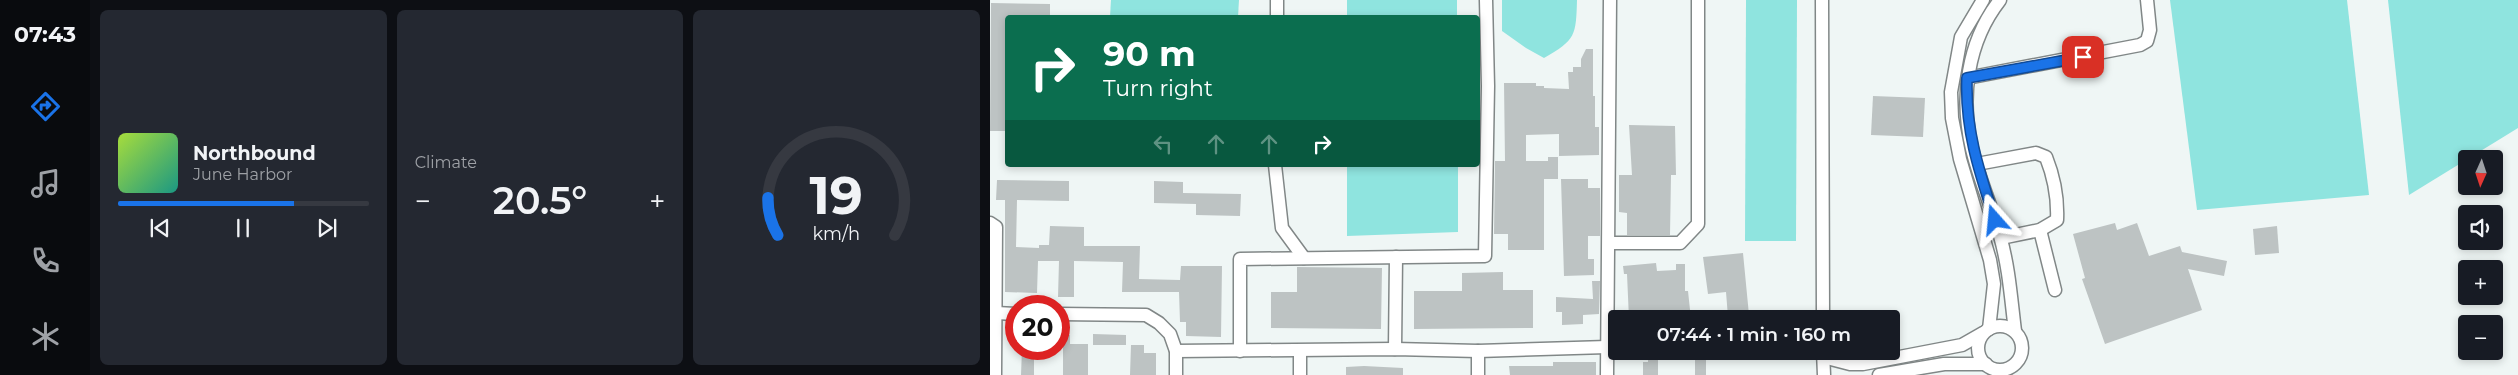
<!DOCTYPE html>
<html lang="en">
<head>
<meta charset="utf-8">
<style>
	:root { --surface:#171b24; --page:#242831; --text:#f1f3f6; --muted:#9ea1a6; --line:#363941; --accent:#1a73e8 }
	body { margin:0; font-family:Montserrat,sans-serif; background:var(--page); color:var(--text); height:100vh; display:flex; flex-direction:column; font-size:19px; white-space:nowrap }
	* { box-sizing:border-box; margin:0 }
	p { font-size:16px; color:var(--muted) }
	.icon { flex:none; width:28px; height:28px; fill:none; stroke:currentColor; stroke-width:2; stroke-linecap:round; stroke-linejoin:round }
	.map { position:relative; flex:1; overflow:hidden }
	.side { display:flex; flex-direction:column; gap:10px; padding:10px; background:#0d0f14; width:900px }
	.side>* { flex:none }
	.banner { position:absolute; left:15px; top:15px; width:475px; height:152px; border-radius:5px; box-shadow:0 2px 8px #0003; background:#0b6e4f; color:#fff; overflow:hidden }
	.needle { width:32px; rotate:183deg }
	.tools { position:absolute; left:1468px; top:150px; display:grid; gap:10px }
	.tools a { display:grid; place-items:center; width:45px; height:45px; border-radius:5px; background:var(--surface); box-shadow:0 2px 8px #0003; font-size:25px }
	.speed { position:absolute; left:15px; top:295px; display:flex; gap:10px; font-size:25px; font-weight:700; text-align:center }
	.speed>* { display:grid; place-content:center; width:65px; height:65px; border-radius:50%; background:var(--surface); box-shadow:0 2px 8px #0003; line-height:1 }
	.speed .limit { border:8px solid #d22; background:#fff; color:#111 }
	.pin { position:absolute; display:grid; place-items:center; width:42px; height:42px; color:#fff; margin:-21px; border-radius:10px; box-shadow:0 2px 8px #0006 }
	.me { position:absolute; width:55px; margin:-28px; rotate:342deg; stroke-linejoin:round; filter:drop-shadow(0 0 4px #0008) }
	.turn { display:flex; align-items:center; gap:18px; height:105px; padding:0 15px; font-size:22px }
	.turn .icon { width:65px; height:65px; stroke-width:2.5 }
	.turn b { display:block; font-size:35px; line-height:42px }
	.lanes { display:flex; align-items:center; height:48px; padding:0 15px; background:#0003; justify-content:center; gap:25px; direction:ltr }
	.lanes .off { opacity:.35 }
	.big { font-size:38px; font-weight:600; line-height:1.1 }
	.side .tile { flex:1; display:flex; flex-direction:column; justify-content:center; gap:8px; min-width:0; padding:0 18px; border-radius:8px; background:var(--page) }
	.side .dial { align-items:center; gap:0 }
	.dial svg { height:130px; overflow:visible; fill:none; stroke:var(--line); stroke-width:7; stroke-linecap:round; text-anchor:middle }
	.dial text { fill:var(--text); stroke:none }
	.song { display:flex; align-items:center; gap:15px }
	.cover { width:60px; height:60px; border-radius:8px; background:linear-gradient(135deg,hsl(80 70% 55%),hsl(170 70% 35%)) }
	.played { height:5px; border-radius:2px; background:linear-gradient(90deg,var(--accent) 70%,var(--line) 70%) }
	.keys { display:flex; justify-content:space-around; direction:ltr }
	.heat { display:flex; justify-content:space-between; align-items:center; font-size:28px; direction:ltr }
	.side .tiles { flex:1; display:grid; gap:10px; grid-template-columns:repeat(3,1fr) }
	.trip { position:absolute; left:618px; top:310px; width:292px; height:50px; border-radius:5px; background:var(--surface); box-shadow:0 2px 8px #0003; font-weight:600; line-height:50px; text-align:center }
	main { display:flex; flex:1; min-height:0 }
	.menu { display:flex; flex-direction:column; width:90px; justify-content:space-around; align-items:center; background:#090b0e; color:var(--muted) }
	.menu .icon { width:35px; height:35px }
	.menu .active { color:var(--accent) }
	.menu b { font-size:22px; color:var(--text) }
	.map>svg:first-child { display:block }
</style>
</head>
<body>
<main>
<nav class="menu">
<b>07:43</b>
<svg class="icon active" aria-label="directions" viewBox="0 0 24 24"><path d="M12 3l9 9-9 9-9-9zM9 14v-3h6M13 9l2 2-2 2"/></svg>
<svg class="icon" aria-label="music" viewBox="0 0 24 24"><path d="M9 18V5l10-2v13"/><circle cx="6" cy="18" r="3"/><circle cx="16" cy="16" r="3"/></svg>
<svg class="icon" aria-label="phone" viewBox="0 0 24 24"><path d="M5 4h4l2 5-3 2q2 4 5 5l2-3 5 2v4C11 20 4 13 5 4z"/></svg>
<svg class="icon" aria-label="climate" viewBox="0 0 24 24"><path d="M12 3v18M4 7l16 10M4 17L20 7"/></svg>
</nav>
<section class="side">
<div class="tiles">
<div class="tile">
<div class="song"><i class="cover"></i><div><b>Northbound</b><p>June Harbor</p></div></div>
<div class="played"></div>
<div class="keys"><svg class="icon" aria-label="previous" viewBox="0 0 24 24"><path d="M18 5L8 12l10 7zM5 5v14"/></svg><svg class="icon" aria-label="pause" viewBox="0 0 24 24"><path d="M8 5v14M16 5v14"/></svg><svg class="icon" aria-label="next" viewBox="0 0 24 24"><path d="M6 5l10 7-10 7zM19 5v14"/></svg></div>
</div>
<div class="tile"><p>Climate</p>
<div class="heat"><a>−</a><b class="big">20.5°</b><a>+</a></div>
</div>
<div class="tile dial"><svg viewBox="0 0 100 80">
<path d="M14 69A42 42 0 1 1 86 69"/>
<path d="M14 69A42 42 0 0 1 8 46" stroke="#1a73e8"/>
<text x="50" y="56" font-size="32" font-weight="700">19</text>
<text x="50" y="72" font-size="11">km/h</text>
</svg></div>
</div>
</section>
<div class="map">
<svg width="1528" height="375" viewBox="0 0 1528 375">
	<rect width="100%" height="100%" fill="#eff6f5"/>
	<g fill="#8fe4df">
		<polygon points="121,0 249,0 248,17 120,17"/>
		<rect x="357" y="0" width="110" height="17"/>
		<path d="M512,0H587C586,35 586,40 554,58L536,48L512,31Z"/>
		<polygon points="756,0 807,0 806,241 755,241"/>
		<polygon points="1180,0 1357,0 1379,195 1207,210"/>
		<polygon points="1398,0 1528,0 1528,128 1419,195"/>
		<polygon points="357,165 468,165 468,232 357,236"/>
	</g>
	<g fill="#bdc3c3">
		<polygon points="1,3 60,4 60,18 18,18 18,131 0,131"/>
		<polygon points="596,49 603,49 603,96 605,96 605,127 609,127 609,155 569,156 569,134 536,135 536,161 558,161 558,157 568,157 568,179 554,179 554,250 518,250 518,234 504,234 505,161 515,161 514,83 546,83 546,86 554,86 554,88 579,89 578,72 583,72 583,67 591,67 591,59"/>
		<polygon points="883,96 935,98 933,137 881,135"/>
		<polygon points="639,125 685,126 686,175 681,175 680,235 637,235 637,213 629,212 629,175 642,175"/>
		<polygon points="571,179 598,179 598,188 610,188 610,236 598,236 598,259 604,259 604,275 574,276"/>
		<polygon points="7,180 79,181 79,201 27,200 26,247 49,248 49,245 59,245 60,226 94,227 94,246 150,246 149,279 190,280 191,266 232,266 231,337 196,336 196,322 190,322 189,292 132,292 133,262 84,261 84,297 68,297 69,261 48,261 47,293 15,292 15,200 6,200"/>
		<polygon points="164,181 193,182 193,193 251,194 250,216 206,215 206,204 164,203"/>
		<polygon points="1125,223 1127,230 1147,223 1159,256 1190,246 1192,252 1237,261 1234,276 1198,269 1212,310 1115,344 1092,279 1095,278 1083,234"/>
		<polygon points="1287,226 1289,253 1265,255 1263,229"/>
		<polygon points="753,253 759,315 738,317 736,292 718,294 713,257"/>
		<polygon points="666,263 667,271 686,270 686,264 695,264 695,291 698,291 701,319 639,319 637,274 634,274 633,266"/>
		<polygon points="307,267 392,268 391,329 281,328 281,292 307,292"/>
		<polygon points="513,272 513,290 543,290 543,328 424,329 424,291 472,291 472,273"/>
		<polygon points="602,281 610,281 609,314 593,315 593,324 572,325 572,312 566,312 566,297 603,299"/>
		<polygon points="103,334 136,335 136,345 103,345"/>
		<polygon points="69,335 80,335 80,344 98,344 98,375 73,375 73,345 69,345"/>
		<polygon points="141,345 154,345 154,353 166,353 166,375 140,375"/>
		<polygon points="32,349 44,349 44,375 31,375"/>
		<polygon points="658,351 668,351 668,375 653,375 653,362 658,362"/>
		<rect x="705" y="353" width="11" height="22"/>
		<polygon points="563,362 606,362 606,375 520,375 519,366 563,366"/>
		<polygon points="374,366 413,368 413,375 356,375 356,367"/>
	</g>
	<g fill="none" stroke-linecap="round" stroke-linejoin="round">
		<g stroke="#818787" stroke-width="15">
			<g id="minor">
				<polyline points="832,0 833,319"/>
				<polyline points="993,0 971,37 961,92 962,118 970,159 1000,260 1004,284 999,329"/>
				<path d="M1010,0C977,42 970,98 982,149C989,179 1002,207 1010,236C1019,267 1021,299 1025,331"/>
				<polyline points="287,18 287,0"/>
				<polyline points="977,78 1150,45 1157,41 1160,30 1157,0"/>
				<path d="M987,164L1046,153L1056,157C1064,177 1068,198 1067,220L1050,230L1011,238"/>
				<polyline points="285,165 292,228 314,258"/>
				<polyline points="0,223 6,227 5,375"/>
				<polyline points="1050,230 1065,290"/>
				<polyline points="620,243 690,243 708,224 708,0"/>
				<polyline points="6,313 26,314"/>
				<polyline points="69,314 156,315 169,323 180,334 186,351 186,375"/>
				<circle cx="1010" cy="348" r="22"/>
				<polyline points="405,349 406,257"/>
				<polyline points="186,351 405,349 488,351 617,347"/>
				<polyline points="250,351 250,259 495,256 498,86 496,0"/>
				<polyline points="488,351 488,375"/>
				<polyline points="833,351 834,375"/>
				<polyline points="833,357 860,364 873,364 972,345 993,333"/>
				<polyline points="310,375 310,351"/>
				<polyline points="617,375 620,0"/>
				<polyline points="889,375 954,364 996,364"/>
			</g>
		</g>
		<use href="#minor" stroke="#fff" stroke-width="12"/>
	</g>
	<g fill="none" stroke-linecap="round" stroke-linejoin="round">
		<g stroke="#114b97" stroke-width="12">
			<path id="route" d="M1005,220C989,171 975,130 977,78L1093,57"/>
		</g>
		<use href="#route" stroke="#1a73e8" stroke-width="9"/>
	</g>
</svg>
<div class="tools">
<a><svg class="needle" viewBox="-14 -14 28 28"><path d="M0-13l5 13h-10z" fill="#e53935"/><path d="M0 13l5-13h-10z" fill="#9ea1a6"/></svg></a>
<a><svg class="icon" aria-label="sound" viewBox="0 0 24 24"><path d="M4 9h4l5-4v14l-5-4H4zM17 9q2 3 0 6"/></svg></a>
<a>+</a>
<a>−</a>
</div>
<div class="speed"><div class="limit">20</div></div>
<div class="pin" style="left:1093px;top:57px;background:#d93025"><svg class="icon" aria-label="arrive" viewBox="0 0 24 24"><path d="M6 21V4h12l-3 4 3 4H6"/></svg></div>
<svg class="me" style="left:1005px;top:220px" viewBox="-20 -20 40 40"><path d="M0-17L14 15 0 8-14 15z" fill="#1a73e8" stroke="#fff" stroke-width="4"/></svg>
<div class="trip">07:44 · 1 min · 160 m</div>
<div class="banner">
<div class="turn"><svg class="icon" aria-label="right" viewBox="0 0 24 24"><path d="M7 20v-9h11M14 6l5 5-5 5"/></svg><div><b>90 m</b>Turn right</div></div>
<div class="lanes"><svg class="icon off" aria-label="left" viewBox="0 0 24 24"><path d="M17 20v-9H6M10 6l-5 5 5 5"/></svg><svg class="icon off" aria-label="ahead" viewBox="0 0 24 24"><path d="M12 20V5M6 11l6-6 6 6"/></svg><svg class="icon off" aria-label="ahead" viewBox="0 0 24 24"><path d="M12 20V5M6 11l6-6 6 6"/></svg><svg class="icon" aria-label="right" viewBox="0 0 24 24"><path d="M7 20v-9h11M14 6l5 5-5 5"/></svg></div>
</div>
</div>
</main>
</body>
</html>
